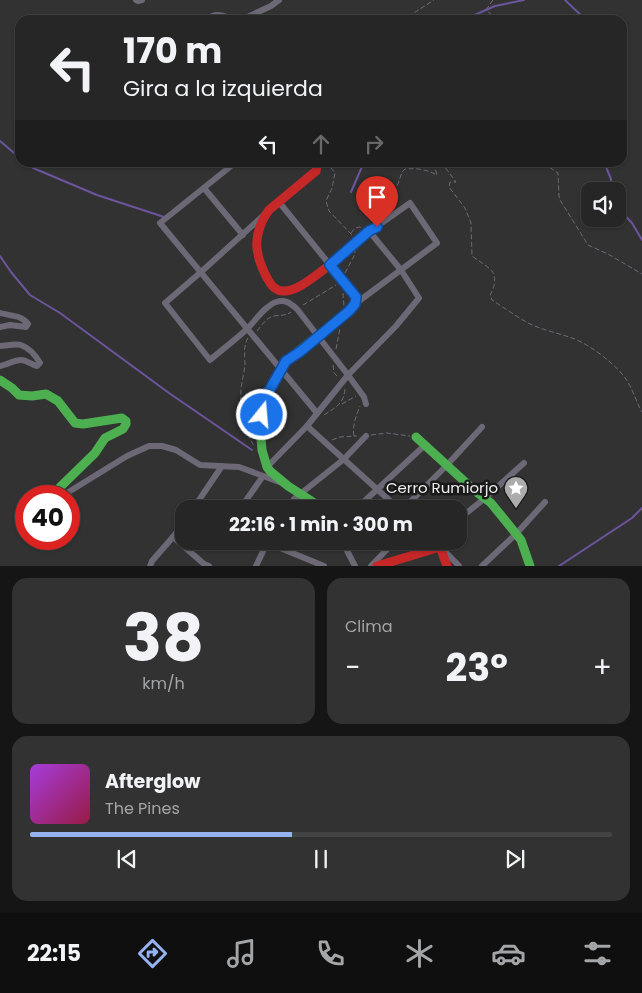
<!DOCTYPE html>
<html lang="es">
<head>
<meta charset="utf-8">
<style>
	:root { --surface:#262626; --page:#323232; --text:#f1f3f6; --muted:#a4a5a7; --line:#424343; --accent:#95b2f1 }
	body { margin:0; font-family:Poppins,sans-serif; background:var(--page); color:var(--text); height:100vh; display:flex; flex-direction:column; font-size:19px; white-space:nowrap }
	* { box-sizing:border-box; margin:0 }
	p { font-size:16px; color:var(--muted) }
	.icon { flex:none; width:28px; height:28px; fill:none; stroke:currentColor; stroke-width:2; stroke-linecap:round; stroke-linejoin:round }
	.map { position:relative; height:566px; overflow:hidden }
	.details { display:flex; flex-direction:column; gap:12px; padding:12px; background:#151515; flex:1 }
	.details>* { flex:none }
	.banner { position:absolute; left:15px; top:15px; width:612px; height:152px; border-radius:15px; box-shadow:0 1px 4px #0004,0 0 0 1px var(--line); background:#262626; color:var(--text); overflow:hidden }
	.buttons { position:absolute; left:581px; top:182px; display:grid; gap:10px }
	.buttons a { display:grid; place-items:center; width:45px; height:45px; border-radius:10px; background:var(--surface); box-shadow:0 1px 4px #0004,0 0 0 1px var(--line); font-size:25px }
	.speed { position:absolute; left:15px; top:485px; display:flex; gap:10px; font-size:25px; font-weight:700; text-align:center }
	.speed>* { display:grid; place-content:center; width:65px; height:65px; border-radius:50%; background:var(--surface); box-shadow:0 1px 4px #0004,0 0 0 1px var(--line); line-height:1 }
	.speed .limit { border:8px solid #d22; background:#fff; color:#111 }
	.pin { position:absolute; display:grid; place-items:center; width:42px; height:42px; color:#fff; margin:-51px -21px; border-radius:50% 50% 50% 0; rotate:-45deg; box-shadow:0 0 5px #0007 }
	.pin .icon { rotate:45deg }
	.me { position:absolute; width:55px; margin:-28px; rotate:17deg; stroke-linejoin:round; filter:drop-shadow(0 0 4px #0008) }
	.turn { display:flex; align-items:center; gap:18px; height:105px; padding:0 25px; font-size:22px }
	.turn .icon { width:65px; height:65px; stroke-width:2.5 }
	.turn b { display:block; font-size:35px; line-height:42px }
	.lanes { display:flex; align-items:center; height:48px; padding:0 25px; background:#0003; justify-content:center; gap:25px; direction:ltr }
	.lanes .off { opacity:.35 }
	.big { font-size:38px; font-weight:700; line-height:1.1 }
	.details .card { flex:1; display:flex; flex-direction:column; justify-content:center; gap:8px; min-width:0; padding:0 18px; border-radius:15px; background:var(--page) }
	.details .dial { align-items:center; gap:0 }
	.dial b { font-size:65px; line-height:1 }
	.song { display:flex; align-items:center; gap:15px }
	.cover { width:60px; height:60px; border-radius:8px; background:linear-gradient(135deg,hsl(280 70% 55%),hsl(340 70% 35%)) }
	.played { height:5px; border-radius:2px; background:linear-gradient(90deg,var(--accent) 45%,var(--line) 45%) }
	.keys { display:flex; justify-content:space-around; direction:ltr }
	.heat { display:flex; justify-content:space-between; align-items:center; font-size:28px; direction:ltr }
	.details .tiles { flex:1; display:grid; gap:12px; grid-template-columns:1fr 1fr }
	.card:last-child { grid-column:span 2 }
	.trip { position:absolute; left:175px; top:500px; width:292px; height:50px; border-radius:15px; background:var(--surface); box-shadow:0 1px 4px #0004,0 0 0 1px var(--line); font-weight:700; line-height:50px; text-align:center }
	.tab-bar { display:flex; height:80px; justify-content:space-around; align-items:center; background:#0f0f0f; color:var(--muted) }
	.tab-bar .icon { width:35px; height:35px }
	.tab-bar .on { color:var(--accent) }
	.tab-bar b { font-size:22px; color:var(--text) }
	.map>svg:first-child { display:block }
</style>
</head>
<body>
<div class="map">
<svg width="642" height="566" viewBox="0 0 642 566">
	<rect width="100%" height="100%" fill="#323233"/>
	<g fill="none" stroke-linecap="round" stroke-linejoin="round">
		<g stroke="#6c559c" stroke-width="2">
			<polyline points="565,0 586,20"/>
			<polyline points="467,20 470,17 495,6 524,0"/>
			<polyline points="0,141 20,158"/>
			<polyline points="26,162 33,168 97,195 164,217"/>
			<polyline points="604,162 611,179 611,191"/>
			<polyline points="351,192 364,162"/>
			<polyline points="618,208 632,223 642,240"/>
			<polyline points="0,256 11,272 30,295 60,313 169,393 252,450"/>
			<polyline points="559,566 632,518 642,508"/>
		</g>
		<g stroke="#6e6a74" stroke-width="1" stroke-dasharray="5 2.5" stroke-linecap="butt">
			<polyline points="493,0 486,10 498,20"/>
			<polyline points="378,20 409,16 434,0"/>
			<path d="M441,162L456,182H450L449,187L465,208L471,223L472,256C476,259 490,268 492,271C497,278 494,289 490,295L492,300C503,307 517,317 528,323C542,330 558,333 572,338C589,344 611,361 622,374C632,385 635,400 642,412"/>
			<polyline points="545,162 546,165 558,173 559,196 560,200 588,245 608,254 642,274"/>
			<polyline points="324,164 331,168 335,173 332,188 326,201 329,211 352,235 353,238"/>
			<path d="M378,218L398,184L402,172L405,169C417,168 426,169 437,175L434,165L431,162"/>
			<polyline points="351,233 355,228 360,227 363,230"/>
			<polyline points="345,273 354,256 355,251"/>
			<polyline points="343,293 344,307"/>
			<polyline points="303,305 336,285"/>
			<path d="M257,331C262,325 266,318 274,316C280,315 285,316 291,312"/>
			<path d="M248,338C243,345 245,357 245,365C244,373 242,381 241,389C240,408 244,429 254,446"/>
			<polyline points="336,349 340,328"/>
			<polyline points="333,365 334,373 338,377"/>
			<polyline points="342,404 356,396"/>
			<path d="M324,415C336,407 344,404 345,388"/>
			<polyline points="371,435 387,433 410,436"/>
			<path d="M354,436C352,426 356,416 360,406"/>
			<polyline points="332,440 340,437 357,436"/>
		</g>
		<g stroke="#6c6875" stroke-width="6">
			<polyline points="136,0 138,1 142,0"/>
			<path d="M206,20C215,12 224,15 234,20"/>
			<polyline points="241,20 271,6 279,0"/>
			<polyline points="236,162 160,223 317,413"/>
			<polyline points="204,188 243,235"/>
			<polyline points="279,202 330,265 366,234 410,203 437,243 355,304"/>
			<path d="M264,215L201,272L165,303L210,360C222,350 235,340 247,329C255,321 265,306 276,302C285,299 290,303 297,309L348,375L364,397L366,404"/>
			<polyline points="369,231 401,270 419,298 396,326 348,375 307,426 399,509"/>
			<path d="M0,313C10,316 22,315 28,324L26,327L10,325L0,327"/>
			<path d="M0,346C6,346 15,343 21,345C29,348 36,356 40,363L37,366C31,365 27,360 21,360C14,360 7,365 0,366"/>
			<polyline points="267,467 307,426"/>
			<polyline points="62,496 127,456 149,446 162,446 176,450 200,465 239,467 282,483"/>
			<polyline points="193,509 222,466"/>
			<polyline points="240,509 263,476"/>
			<polyline points="288,509 294,499 344,459 366,436"/>
			<polyline points="356,509 425,445"/>
			<polyline points="403,509 447,465 482,427"/>
			<polyline points="459,519 484,499 524,463"/>
			<polyline points="173,537 204,564 209,566"/>
			<polyline points="263,541 324,566"/>
			<polyline points="342,541 355,566"/>
			<polyline points="435,541 459,566"/>
			<polyline points="150,566 152,561 173,537 184,522"/>
			<polyline points="256,566 268,541"/>
			<polyline points="371,566 395,541"/>
			<polyline points="482,566 516,534 545,502"/>
		</g>
		<g stroke="#4caf50" stroke-width="9">
			<polyline points="0,380 12,388 19,395 32,396 46,394 58,401 75,423 83,424 122,418 126,421 126,424 123,429 105,438 95,453 51,496"/>
			<polyline points="416,437 475,491 491,503 521,540 530,566"/>
			<polyline points="321,509 313,502 288,486 270,471 267,467 262,450 260,427 265,401 269,391 286,361 349,311 355,304 355,297 344,282"/>
		</g>
		<g stroke="#c62828" stroke-width="9">
			<path d="M315,162L317,166L316,171L269,210C260,222 254,240 258,254C259,262 263,269 266,276C270,283 274,291 283,291C298,292 318,273 330,265L344,282"/>
			<polyline points="377,566 440,547 447,566"/>
		</g>
	</g>
	<g fill="none" stroke-linecap="round" stroke-linejoin="round">
		<g stroke="#114b97" stroke-width="12">
			<polyline id="route" points="262,415 265,401 269,391 286,361 301,351 349,311 355,304 356,297 330,265 369,231 377,227"/>
		</g>
		<use href="#route" stroke="#1a73e8" stroke-width="9"/>
	</g>
	<defs>
		<g id="sight-pin" transform="scale(1.25)"><path d="M0 17L-7.5 6A9.5 9.5 0 1 1 7.5 6Z" fill="#acacad" stroke="#19191a"/><path d="M0-6L1.8-2.2L6-1.7L2.9 1.2L3.7 5.4L0 3.3L-3.7 5.4L-2.9 1.2L-6-1.7L-1.8-2.2Z" fill="#fff"/></g>
	</defs>
	<g fill-rule="evenodd">
		<use href="#sight-pin" x="516" y="488"/>
	</g>
	<g text-anchor="middle" stroke-width="5" stroke-linejoin="round" paint-order="stroke">
		<g font-size="15" fill="#ededee" stroke="#19191a" text-anchor="end">
			<text x="498" y="493">Cerro Rumiorjo</text>
		</g>
	</g>
</svg>
<div class="buttons">
<a><svg class="icon" aria-label="sound" viewBox="0 0 24 24"><path d="M4 9h4l5-4v14l-5-4H4zM17 9q2 3 0 6"/></svg></a>
</div>
<div class="speed"><div class="limit">40</div></div>
<div class="pin" style="left:377px;top:227px;background:#d93025"><svg class="icon" aria-label="arrive" viewBox="0 0 24 24"><path d="M6 21V4h12l-3 4 3 4H6"/></svg></div>
<svg class="me" style="left:262px;top:415px" viewBox="-20 -20 40 40"><circle r="17" fill="#1a73e8" stroke="#fff" stroke-width="3"/><path d="M0-11L8 9 0 5-8 9z" fill="#fff"/></svg>
<div class="trip">22:16 · 1 min · 300 m</div>
<div class="banner">
<div class="turn"><svg class="icon" aria-label="left" viewBox="0 0 24 24"><path d="M17 20v-9H6M10 6l-5 5 5 5"/></svg><div><b>170 m</b>Gira a la izquierda</div></div>
<div class="lanes"><svg class="icon" aria-label="left" viewBox="0 0 24 24"><path d="M17 20v-9H6M10 6l-5 5 5 5"/></svg><svg class="icon off" aria-label="ahead" viewBox="0 0 24 24"><path d="M12 20V5M6 11l6-6 6 6"/></svg><svg class="icon off" aria-label="right" viewBox="0 0 24 24"><path d="M7 20v-9h11M14 6l5 5-5 5"/></svg></div>
</div>
</div>
<section class="details">
<div class="tiles">
<div class="card dial"><b>38</b><p>km/h</p></div>
<div class="card"><p>Clima</p>
<div class="heat"><a>−</a><b class="big">23°</b><a>+</a></div>
</div>
<div class="card">
<div class="song"><i class="cover"></i><div><b>Afterglow</b><p>The Pines</p></div></div>
<div class="played"></div>
<div class="keys"><svg class="icon" aria-label="previous" viewBox="0 0 24 24"><path d="M18 5L8 12l10 7zM5 5v14"/></svg><svg class="icon" aria-label="pause" viewBox="0 0 24 24"><path d="M8 5v14M16 5v14"/></svg><svg class="icon" aria-label="next" viewBox="0 0 24 24"><path d="M6 5l10 7-10 7zM19 5v14"/></svg></div>
</div>
</div>
</section>
<nav class="tab-bar">
<b>22:15</b>
<svg class="icon on" aria-label="directions" viewBox="0 0 24 24"><path d="M12 3l9 9-9 9-9-9zM9 14v-3h6M13 9l2 2-2 2"/></svg>
<svg class="icon" aria-label="music" viewBox="0 0 24 24"><path d="M9 18V5l10-2v13"/><circle cx="6" cy="18" r="3"/><circle cx="16" cy="16" r="3"/></svg>
<svg class="icon" aria-label="phone" viewBox="0 0 24 24"><path d="M5 4h4l2 5-3 2q2 4 5 5l2-3 5 2v4C11 20 4 13 5 4z"/></svg>
<svg class="icon" aria-label="climate" viewBox="0 0 24 24"><path d="M12 3v18M4 7l16 10M4 17L20 7"/></svg>
<svg class="icon" aria-label="car" viewBox="0 0 24 24"><path d="M5 17H2v-5l4-1 3-4h7l3 4 3 1v5h-3M9 17h6M6 11h13"/><circle cx="7" cy="17" r="2"/><circle cx="17" cy="17" r="2"/></svg>
<svg class="icon" aria-label="filters" viewBox="0 0 24 24"><path d="M4 7h16M4 17h16"/><circle cx="9" cy="7" r="2"/><circle cx="15" cy="17" r="2"/></svg>
</nav>
</body>
</html>
